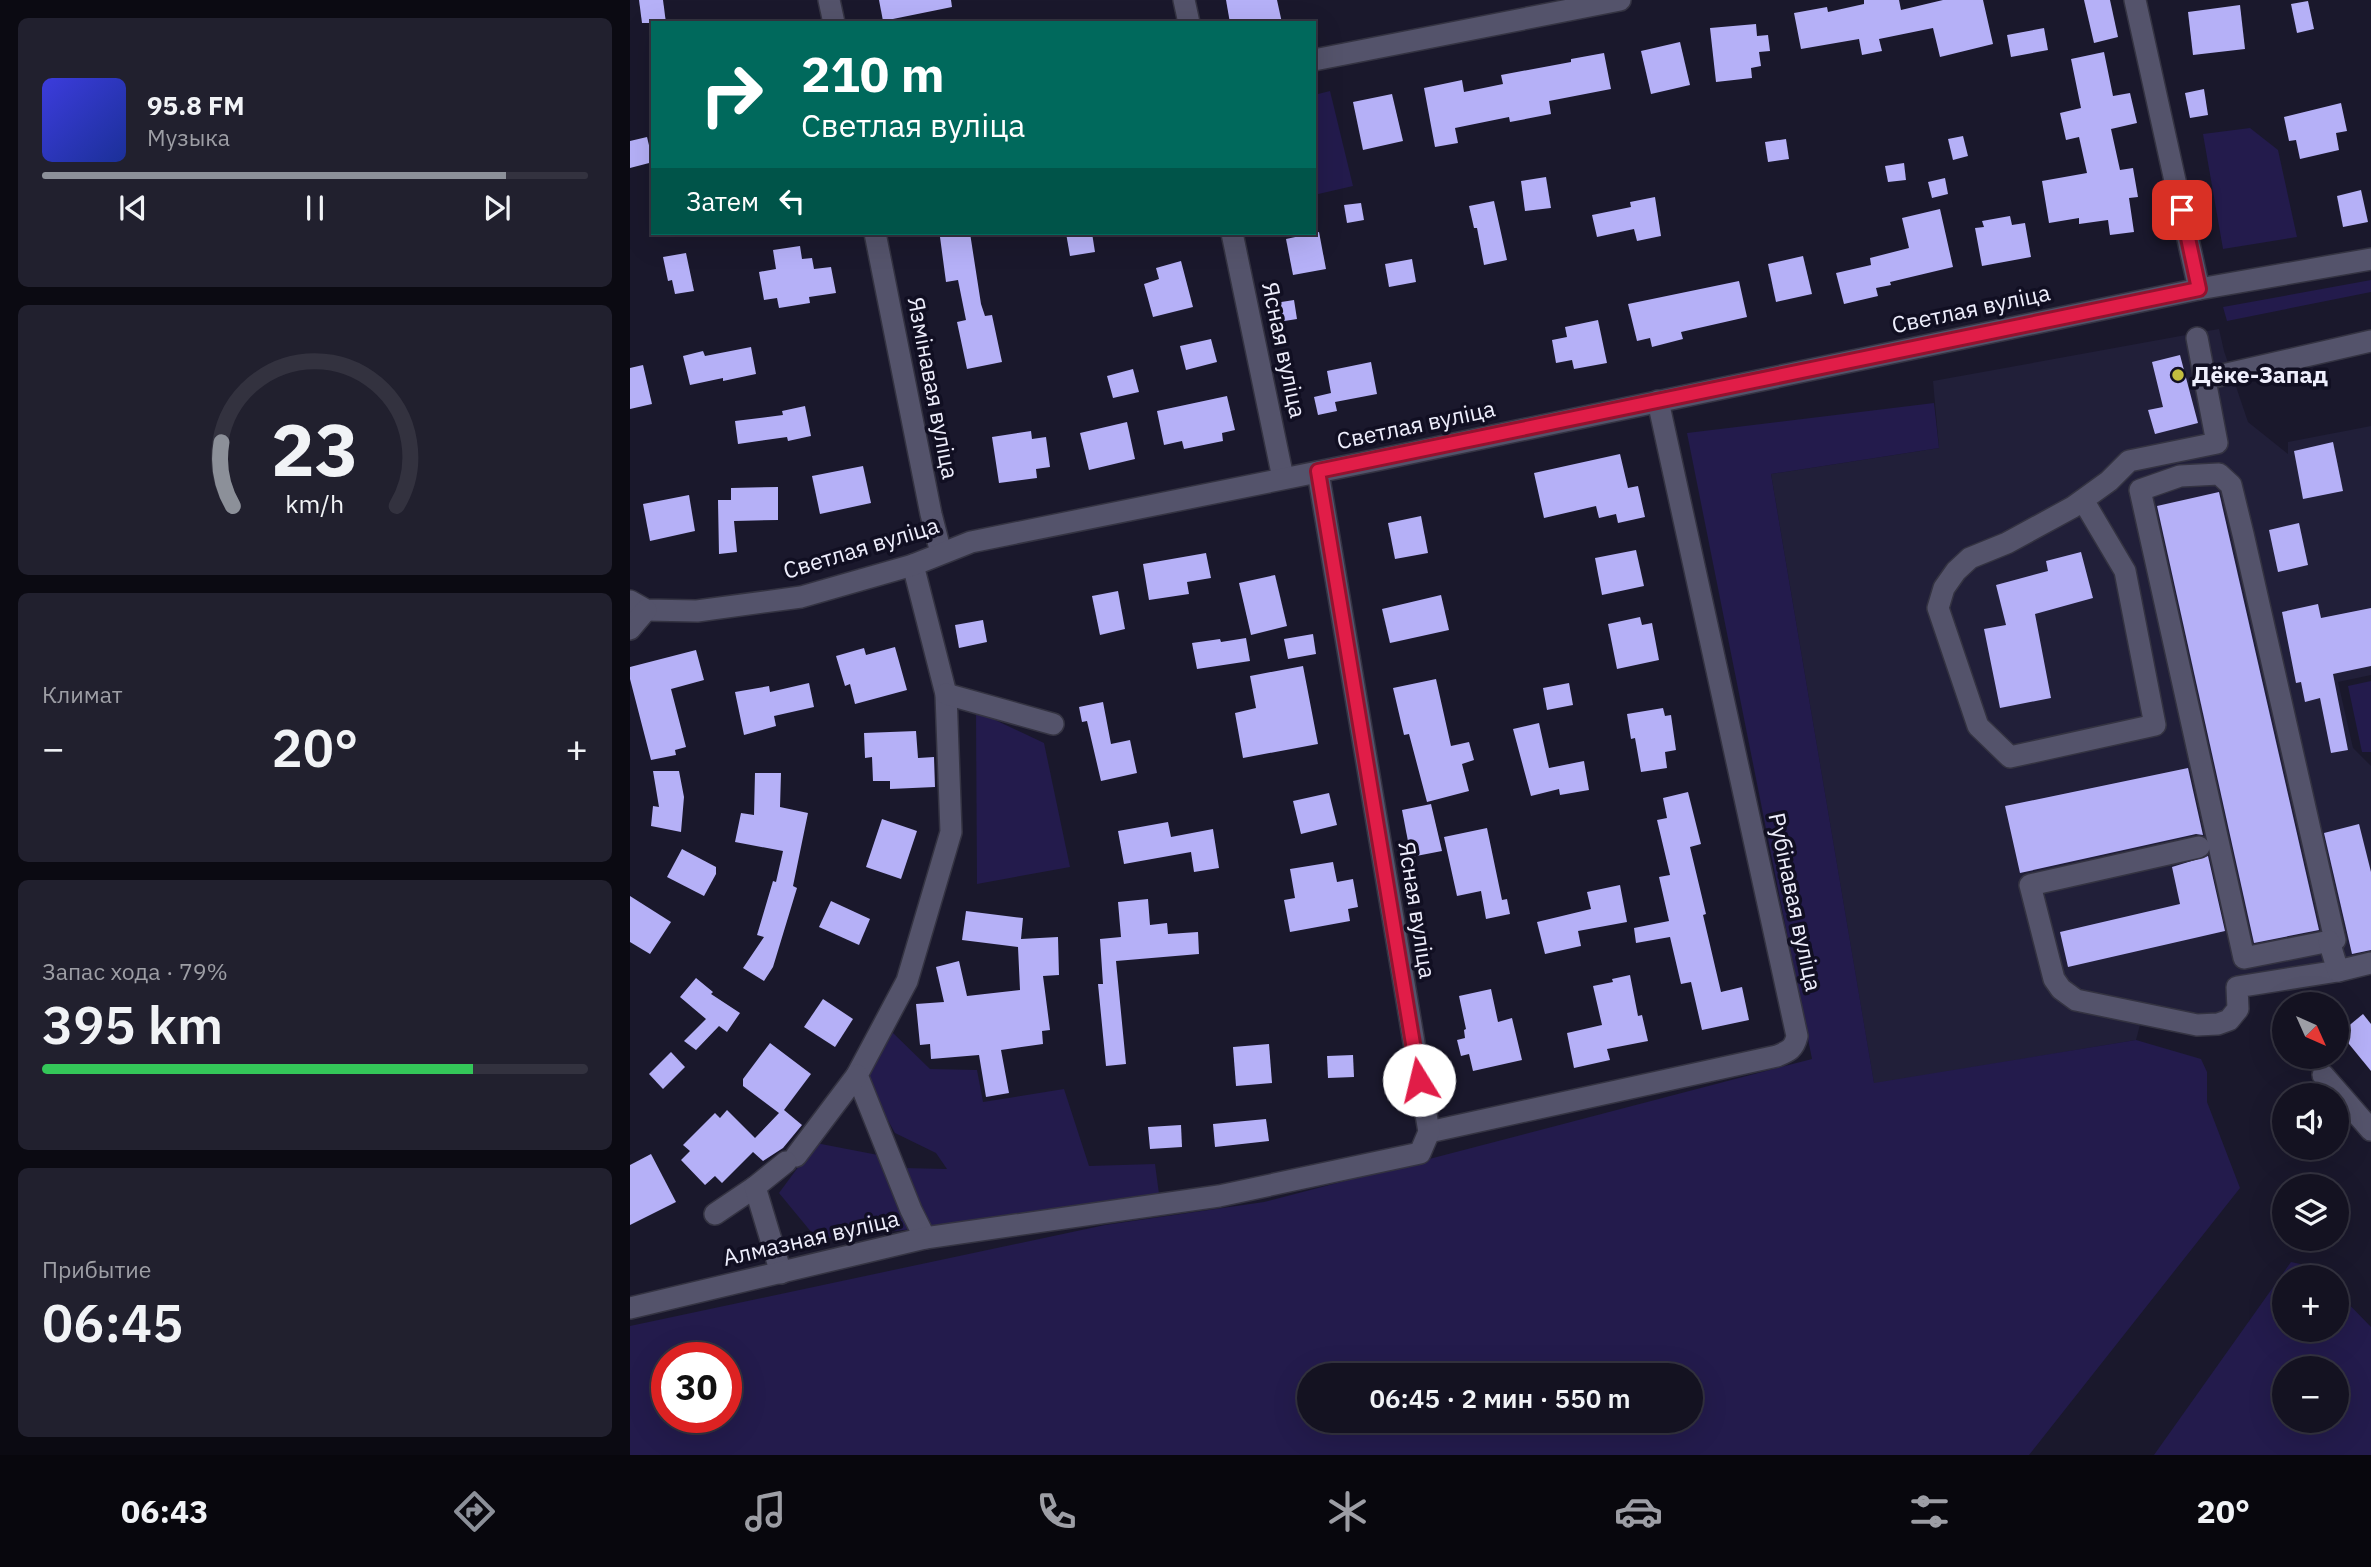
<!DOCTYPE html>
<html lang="ru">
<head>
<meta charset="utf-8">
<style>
	:root { --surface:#141221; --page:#21202e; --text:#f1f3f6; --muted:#9d9ea5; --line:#33323f; --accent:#8c9099 }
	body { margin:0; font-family:"IBM Plex Sans",sans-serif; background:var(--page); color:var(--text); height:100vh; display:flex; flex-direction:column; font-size:26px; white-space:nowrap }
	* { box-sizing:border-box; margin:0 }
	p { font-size:23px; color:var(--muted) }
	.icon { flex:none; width:38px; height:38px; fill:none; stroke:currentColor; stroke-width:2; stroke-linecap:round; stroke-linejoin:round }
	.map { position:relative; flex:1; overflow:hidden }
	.side { display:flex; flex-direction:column; gap:18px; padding:18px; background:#0b0a12; width:630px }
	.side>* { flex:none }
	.banner { position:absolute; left:21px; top:21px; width:665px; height:214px; border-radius:0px; box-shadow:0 7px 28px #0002,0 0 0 2px var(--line); background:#00695c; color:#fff; overflow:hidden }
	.needle { width:46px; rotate:135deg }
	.buttons { position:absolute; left:1642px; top:992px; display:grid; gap:14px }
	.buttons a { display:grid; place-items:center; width:77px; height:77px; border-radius:50%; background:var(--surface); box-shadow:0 7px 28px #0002,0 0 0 2px var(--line); font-size:35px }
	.speed { position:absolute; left:21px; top:1342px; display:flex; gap:14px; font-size:35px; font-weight:700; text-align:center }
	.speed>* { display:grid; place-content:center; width:91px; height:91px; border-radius:50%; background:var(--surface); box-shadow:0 7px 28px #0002,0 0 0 2px var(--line); line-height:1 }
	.speed .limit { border:10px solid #d22; background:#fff; color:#111 }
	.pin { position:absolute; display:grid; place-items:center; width:60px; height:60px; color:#fff; margin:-30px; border-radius:14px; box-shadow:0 4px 10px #0006 }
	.me { position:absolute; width:77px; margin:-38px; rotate:351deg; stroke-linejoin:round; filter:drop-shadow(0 0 5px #0008) }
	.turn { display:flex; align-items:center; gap:24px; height:147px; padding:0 35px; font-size:32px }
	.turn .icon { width:91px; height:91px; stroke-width:2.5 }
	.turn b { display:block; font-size:49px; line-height:60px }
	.then { display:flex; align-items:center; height:66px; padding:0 35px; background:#0003; gap:14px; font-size:26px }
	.big { font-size:52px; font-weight:600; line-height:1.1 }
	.side .widget { flex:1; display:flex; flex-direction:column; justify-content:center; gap:10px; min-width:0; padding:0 24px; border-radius:10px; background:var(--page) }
	.side .dial { align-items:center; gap:0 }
	.dial svg { height:182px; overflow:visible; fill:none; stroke:var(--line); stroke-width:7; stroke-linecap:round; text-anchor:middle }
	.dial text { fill:var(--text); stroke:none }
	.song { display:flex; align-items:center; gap:21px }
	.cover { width:84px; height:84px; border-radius:10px; background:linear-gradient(135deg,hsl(240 70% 55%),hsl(230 70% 35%)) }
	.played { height:7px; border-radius:4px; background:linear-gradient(90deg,var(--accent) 85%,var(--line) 85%) }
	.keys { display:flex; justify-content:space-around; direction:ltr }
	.heat { display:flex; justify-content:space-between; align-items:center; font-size:38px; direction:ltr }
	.charge { height:10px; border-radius:5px; background:linear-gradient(90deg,#34c759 79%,var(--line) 0) }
	.trip { position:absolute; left:667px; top:1363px; width:406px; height:70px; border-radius:35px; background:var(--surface); box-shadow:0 7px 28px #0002,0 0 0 2px var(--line); font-weight:600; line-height:70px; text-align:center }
	.dock { display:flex; height:112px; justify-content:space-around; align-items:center; background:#08070d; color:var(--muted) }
	.dock .icon { width:49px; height:49px }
	.dock .current { color:var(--accent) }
	.dock b { font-size:32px; color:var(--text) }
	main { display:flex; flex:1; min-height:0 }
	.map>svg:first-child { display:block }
</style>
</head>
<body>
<main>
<section class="side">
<div class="widget">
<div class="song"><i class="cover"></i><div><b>95.8 FM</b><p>Музыка</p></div></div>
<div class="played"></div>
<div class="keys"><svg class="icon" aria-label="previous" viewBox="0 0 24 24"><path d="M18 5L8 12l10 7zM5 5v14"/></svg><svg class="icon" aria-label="pause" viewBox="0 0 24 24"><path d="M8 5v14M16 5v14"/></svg><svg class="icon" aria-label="next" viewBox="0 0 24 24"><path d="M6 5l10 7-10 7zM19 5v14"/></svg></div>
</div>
<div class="widget dial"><svg viewBox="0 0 100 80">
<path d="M14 69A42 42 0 1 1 86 69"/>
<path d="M14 69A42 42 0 0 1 9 41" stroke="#8c9099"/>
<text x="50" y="56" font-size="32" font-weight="700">23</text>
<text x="50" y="72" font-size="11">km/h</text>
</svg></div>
<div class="widget"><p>Климат</p>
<div class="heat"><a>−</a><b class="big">20°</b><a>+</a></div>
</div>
<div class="widget"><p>Запас хода · 79%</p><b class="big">395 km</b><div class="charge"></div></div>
<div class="widget"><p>Прибытие</p><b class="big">06:45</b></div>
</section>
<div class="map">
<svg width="1741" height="1455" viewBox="0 0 1741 1455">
	<rect width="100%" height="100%" fill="#1a182c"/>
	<polygon fill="#211f39" points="1589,329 1594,351 1618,422 1658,454 1658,442 1741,426 1741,675 1708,682 1723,748 1741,766 1741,958 1614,986 1612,1022 1514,1010 1506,1040 1244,1084 1141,474 1309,448 1303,381"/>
	<g fill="#231b4c" fill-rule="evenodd">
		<polygon points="700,91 723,186 684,195 684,95"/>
		<polygon points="1620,128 1648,150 1667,237 1593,249 1573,134"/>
		<polygon points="1741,280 1741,292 1597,321 1593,307"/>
		<path d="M1304,403L1309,448L1141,474L1244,1083L1506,1040L1571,1059L1577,1072V1102L1610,1188L1399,1455H0V1326L475,1225L634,1202L1182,1059L1057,433ZM37,1358H96V1418H37ZM679,1376H1060V1421H679Z"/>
		<polygon points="1741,681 1741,752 1732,752 1718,686"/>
		<polygon points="346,711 414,743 440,867 347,884"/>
		<polygon points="262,1032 300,1069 347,1070 353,1102 434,1089 459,1166 525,1164 529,1194 294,1227 273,1168 317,1169 306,1153 265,1133 234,1078"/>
		<polygon points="186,1143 248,1155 283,1229 187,1239 149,1193"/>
		<path d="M1661,1262L1684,1267L1694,1277L1654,1278V1330H1706V1291L1741,1327V1455H1524ZM1706,1368V1421H1654V1368Z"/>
	</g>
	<g fill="#b5b0f7">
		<polygon points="9,0 33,0 36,23 12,23"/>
		<polygon points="249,0 321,0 322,7 253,21"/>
		<polygon points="596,0 647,0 652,23 600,23"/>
		<polygon points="1234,0 1269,0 1271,10 1313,0 1353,0 1363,44 1310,57 1303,28 1249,39 1252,51 1232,55 1229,39 1171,49 1164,13 1197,7 1198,12 1234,4"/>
		<polygon points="1454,0 1480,0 1488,37 1464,43"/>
		<polygon points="1678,1 1684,29 1667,33 1661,4"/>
		<polygon points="1610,5 1615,49 1563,55 1558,12"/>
		<polygon points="1126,24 1127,36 1138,35 1140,51 1129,52 1131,66 1121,68 1122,78 1086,82 1080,28"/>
		<polygon points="1414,28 1418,50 1381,57 1377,35"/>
		<polygon points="1050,42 1060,85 1021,94 1011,51"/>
		<polygon points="1474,52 1483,96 1500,93 1507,123 1481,129 1490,170 1503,168 1508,197 1499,198 1504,232 1480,235 1478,220 1449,224 1449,218 1419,223 1412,181 1457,173 1449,137 1436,140 1430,113 1451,108 1441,59"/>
		<polygon points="974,53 981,89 919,101 921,114 880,122 879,117 825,128 828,143 805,147 794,88 832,80 834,92 873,84 871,75 941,62 941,59"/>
		<polygon points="1574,89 1578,115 1560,118 1555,93"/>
		<polygon points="762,94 773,141 733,150 723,102"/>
		<polygon points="1711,103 1717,131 1706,133 1709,150 1670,159 1666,140 1659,141 1654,117"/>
		<polygon points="1333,136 1338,156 1323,160 1318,139"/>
		<polygon points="17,137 23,162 0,168 0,141"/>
		<polygon points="1156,139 1159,159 1138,162 1135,142"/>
		<polygon points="1274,163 1276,180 1258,182 1255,166"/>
		<polygon points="916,177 921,208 895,211 891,181"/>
		<polygon points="1315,178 1318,194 1302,198 1298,182"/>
		<polygon points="1731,190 1738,222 1713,227 1707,196"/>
		<polygon points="1025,197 1031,236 1007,241 1004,229 967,237 962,215 1001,207 1000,202"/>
		<polygon points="864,201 877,260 854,265 847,228 844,228 839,206"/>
		<polygon points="731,203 734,220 717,223 714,205"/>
		<polygon points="1310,209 1323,267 1260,282 1261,285 1246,288 1248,296 1214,304 1206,273 1241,265 1240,258 1279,248 1272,218"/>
		<polygon points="1380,216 1382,225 1395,223 1401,257 1352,266 1345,228 1354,227 1352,221"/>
		<polygon points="689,232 696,269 663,275 656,239"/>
		<polygon points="330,233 340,233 351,304 355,316 362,315 372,362 337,369 327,322 336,320 328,280 316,282 310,237"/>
		<polygon points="436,233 462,233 465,252 440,256"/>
		<polygon points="170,246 172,259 182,258 184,269 201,267 206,293 179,297 180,303 149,308 147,298 134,300 129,272 146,269 143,250"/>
		<polygon points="56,253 64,291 45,294 42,280 38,281 33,257"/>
		<polygon points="1173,256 1182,294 1146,302 1138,264"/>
		<polygon points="782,259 786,282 759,287 755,264"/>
		<polygon points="551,261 563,307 523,317 514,284 529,279 526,268"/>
		<polygon points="1109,281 1117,317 1051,332 1053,339 1022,347 1020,338 1007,341 998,304"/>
		<polygon points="664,300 667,319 648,322 645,303"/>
		<polygon points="968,320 977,363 944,369 942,360 926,363 922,340 937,337 935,327"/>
		<polygon points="581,339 587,362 556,370 550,346"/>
		<polygon points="121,347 126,374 93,381 93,378 60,385 53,356 73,351 75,356"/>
		<polygon points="1550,355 1568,423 1525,434 1518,410 1533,407 1522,362"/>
		<polygon points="741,362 747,394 705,402 707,411 688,415 684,397 701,393 697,371"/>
		<polygon points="13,365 22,404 0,409 0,368"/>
		<polygon points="503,369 509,392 483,398 477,376"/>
		<polygon points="597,396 605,430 592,433 593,441 554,449 552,441 534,445 527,411"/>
		<polygon points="175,406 181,436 158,441 157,437 108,444 105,421 153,415 152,411"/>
		<polygon points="497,422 505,459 459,470 450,433"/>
		<polygon points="401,431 402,439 416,437 420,467 406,469 407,478 369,483 362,437"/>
		<polygon points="1703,442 1713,491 1673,499 1664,451"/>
		<polygon points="990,454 998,488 1008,486 1015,517 988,523 986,514 969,518 966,506 914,518 904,473"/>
		<polygon points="233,466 241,503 190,514 182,476"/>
		<polygon points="148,487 148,520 104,521 107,552 89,554 88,500 101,500 101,488"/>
		<polygon points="1589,492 1689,930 1624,943 1527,506"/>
		<polygon points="59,495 65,531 20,541 13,504"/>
		<polygon points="791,516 798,553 765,559 758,523"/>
		<polygon points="1669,523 1678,565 1648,572 1639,530"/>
		<polygon points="1006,550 1014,586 972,595 965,558"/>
		<polygon points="1451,552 1463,598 1405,614 1421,698 1370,708 1354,629 1376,625 1366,585 1418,571 1416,561"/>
		<polygon points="576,553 581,578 557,582 559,594 519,600 513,564"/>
		<polygon points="645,575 657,626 621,635 609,583"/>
		<polygon points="488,591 495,629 470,635 462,596"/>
		<polygon points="811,595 819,630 760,643 752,609"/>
		<polygon points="1688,604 1691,618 1741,608 1741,666 1703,674 1718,750 1701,753 1690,698 1675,702 1671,682 1666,683 1652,612"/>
		<polygon points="1010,617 1012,625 1022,623 1029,660 987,669 978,624"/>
		<polygon points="353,620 357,642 329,648 325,625"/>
		<polygon points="683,634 686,654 658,659 654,639"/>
		<polygon points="616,638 620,661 567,669 562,643 590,639 591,642"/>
		<polygon points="265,647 277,690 225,704 220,684 215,686 206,656 234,648 236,655"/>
		<polygon points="66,650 74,680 41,689 56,747 45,750 46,755 21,760 0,679 0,667"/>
		<polygon points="673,666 688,744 613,758 605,713 626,708 620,676"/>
		<polygon points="806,679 821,746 839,742 844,760 832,764 839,791 797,802 779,734 774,735 763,688"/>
		<polygon points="179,683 184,707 144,716 146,726 114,735 105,692 139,686 140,692"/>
		<polygon points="939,683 943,705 917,710 913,688"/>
		<polygon points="473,702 481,744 500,740 507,773 471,781 457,721 452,722 449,707"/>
		<polygon points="1033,708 1035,716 1041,715 1046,750 1035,752 1037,768 1011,772 1005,738 1001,739 997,714"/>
		<polygon points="909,723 919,768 954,761 959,790 930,795 929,789 901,796 883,729"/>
		<polygon points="286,731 288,758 304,757 305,787 260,789 260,781 243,781 242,757 235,758 234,733"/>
		<polygon points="1558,768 1573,835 1566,834 1390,873 1375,806"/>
		<polygon points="23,771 49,771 54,797 51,832 21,826 23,806 29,807"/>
		<polygon points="125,773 151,773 150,807 178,813 163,886 167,888 143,967 134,981 113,968 134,937 127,935 143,881 146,882 153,851 105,842 111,813 124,815"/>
		<polygon points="1058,792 1071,844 1060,847 1076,914 1073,915 1091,992 1112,987 1119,1020 1072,1030 1061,982 1051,984 1040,937 1006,943 1004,928 1039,921 1029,877 1040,875 1027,820 1037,818 1033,798"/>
		<polygon points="699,793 707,825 671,834 663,801"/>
		<polygon points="801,804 812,851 781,857 772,810"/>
		<polygon points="252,819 287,831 271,879 236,867"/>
		<polygon points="538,822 541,837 583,829 589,868 564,872 561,852 494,864 488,831"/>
		<polygon points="1729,824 1741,872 1741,950 1722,954 1694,833"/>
		<polygon points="857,828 872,900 877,899 880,914 856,919 851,891 827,896 814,837"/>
		<polygon points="52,849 86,867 86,874 74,896 37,877"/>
		<polygon points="1578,856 1595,931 1438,967 1430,932 1550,904 1542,867"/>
		<polygon points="703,862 707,882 723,879 728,907 718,909 720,921 660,932 654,900 665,898 660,869"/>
		<polygon points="990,885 997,922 948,931 951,946 915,954 907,922 961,909 957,892"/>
		<polygon points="0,896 41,922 20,954 0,942"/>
		<polygon points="518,899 520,925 537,923 538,934 568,932 569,954 486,961 496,1064 476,1066 468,984 473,984 470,939 491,937 488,902"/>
		<polygon points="201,901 240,919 229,945 189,927"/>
		<polygon points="336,911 393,918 391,939 428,937 429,975 413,976 420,1030 412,1031 413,1044 371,1050 379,1093 356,1097 349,1055 301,1059 300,1044 290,1045 286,1004 314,1002 306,967 329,961 337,996 390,990 388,947 332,940"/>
		<polygon points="1000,975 1008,1016 1012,1015 1018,1041 977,1049 980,1060 944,1068 937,1033 972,1025 963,986 983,982 982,979"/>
		<polygon points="66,978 83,992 81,994 110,1013 97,1032 89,1026 66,1050 54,1041 76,1019 50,997"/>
		<polygon points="861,989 868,1022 882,1018 892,1060 843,1071 839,1054 831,1056 827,1040 835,1038 834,1030 836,1029 829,996"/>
		<polygon points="193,999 223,1019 205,1047 174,1027"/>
		<polygon points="1733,1014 1741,1024 1741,1071 1710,1033"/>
		<polygon points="140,1043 181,1074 154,1110 172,1125 153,1148 133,1161 123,1152 92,1183 85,1176 75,1185 51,1160 60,1151 53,1145 85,1113 90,1118 97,1110 125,1138 149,1113 113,1086 113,1079"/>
		<polygon points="639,1044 642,1083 606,1086 603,1047"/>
		<polygon points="41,1052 55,1067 33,1089 19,1074"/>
		<polygon points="723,1055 724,1077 698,1078 697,1056"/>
		<polygon points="636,1119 639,1141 585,1147 583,1124"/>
		<polygon points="551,1125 552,1147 520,1149 518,1127"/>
		<polygon points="21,1154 46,1202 0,1225 0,1165"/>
	</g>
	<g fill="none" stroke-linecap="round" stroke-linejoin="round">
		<g stroke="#343342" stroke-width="24">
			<g id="minor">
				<polyline points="199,0 204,23"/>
				<polyline points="554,0 559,23"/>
				<polyline points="1505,0 1569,289"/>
				<polyline points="684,60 990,0"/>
				<polyline points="245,233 301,514 311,553"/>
				<polyline points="602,233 653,478"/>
				<polyline points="1575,379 1741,341"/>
				<polygon points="1589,474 1601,485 1613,534 1705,940 1614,958 1510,490 1550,476"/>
				<polyline points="1453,500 1495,571 1525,725 1380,757 1348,726 1308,608 1314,588 1326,571 1340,558 1377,543 1443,507 1479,481 1499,461 1587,443 1567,338"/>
				<polyline points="283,565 316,694 321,832 277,981 227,1075 281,1210 295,1238"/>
				<polyline points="0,601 16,610 67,611 171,597 283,565 341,542 747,460 1569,289 1741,259"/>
				<polyline points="0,629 16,610"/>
				<polyline points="316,694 423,724"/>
				<polyline points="1569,847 1400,885 1424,979 1431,989 1446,1000 1567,1025 1588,1024 1599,1020 1608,1009 1607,987 1708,971"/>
				<polyline points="1699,941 1708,971 1741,963"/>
				<polyline points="1693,1075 1741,1130"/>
				<path d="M799,1132L1147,1056C1159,1051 1164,1049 1167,1036L1028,401"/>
				<polyline points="166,1156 227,1075"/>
				<polyline points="85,1214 125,1187"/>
				<polyline points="151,1273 125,1187 156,1162"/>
				<polyline points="0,1308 295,1238 589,1196 790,1153 799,1132 688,472"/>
			</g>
		</g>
		<use href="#minor" stroke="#54536b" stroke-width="21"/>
	</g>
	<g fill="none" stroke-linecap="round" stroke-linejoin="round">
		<g stroke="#92132f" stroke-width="18">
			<polyline id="route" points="789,1080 688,471 1569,289 1552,210"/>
		</g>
		<use href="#route" stroke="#e11d48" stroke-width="12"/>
	</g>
	<circle fill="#c3bd3f" stroke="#110f22" stroke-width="2.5" cx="1548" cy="375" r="7"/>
	<g text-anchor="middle" stroke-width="7" stroke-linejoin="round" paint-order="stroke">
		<g font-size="23" fill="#eeeefc" stroke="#110f22">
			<text transform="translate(1341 309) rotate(-12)" y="8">Светлая вуліца</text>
			<text transform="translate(654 350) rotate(78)" y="8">Ясная вуліца</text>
			<text transform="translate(303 388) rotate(79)" y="8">Язмінавая вуліца</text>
			<text transform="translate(786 425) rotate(-12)" y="8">Светлая вуліца</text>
			<text transform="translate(231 548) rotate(-17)" y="8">Светлая вуліца</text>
			<text transform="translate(1165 902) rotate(78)" y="8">Рубінавая вуліца</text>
			<text transform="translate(787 910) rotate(81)" y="8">Ясная вуліца</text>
			<text transform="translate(181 1238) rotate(-13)" y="8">Алмазная вуліца</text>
		</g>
		<g font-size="23" font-weight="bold" fill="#eeeefc" stroke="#110f22" text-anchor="start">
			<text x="1562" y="383">Дёке-Запад</text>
		</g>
	</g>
</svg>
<div class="buttons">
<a><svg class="needle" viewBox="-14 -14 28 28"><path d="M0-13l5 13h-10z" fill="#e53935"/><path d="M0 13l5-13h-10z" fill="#9d9ea5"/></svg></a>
<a><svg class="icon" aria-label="sound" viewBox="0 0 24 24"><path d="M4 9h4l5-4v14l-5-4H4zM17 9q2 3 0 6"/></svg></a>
<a><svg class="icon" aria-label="layers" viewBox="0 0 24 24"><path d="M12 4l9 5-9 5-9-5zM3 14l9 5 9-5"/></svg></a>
<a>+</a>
<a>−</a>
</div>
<div class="speed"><div class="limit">30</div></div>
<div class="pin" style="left:1552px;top:210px;background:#d93025"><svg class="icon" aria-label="arrive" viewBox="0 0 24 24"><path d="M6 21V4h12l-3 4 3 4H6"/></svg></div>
<svg class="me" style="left:789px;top:1080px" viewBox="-20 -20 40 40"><circle r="19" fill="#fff"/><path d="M0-13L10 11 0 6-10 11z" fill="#e11d48"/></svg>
<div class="trip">06:45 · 2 мин · 550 m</div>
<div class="banner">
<div class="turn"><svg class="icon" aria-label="right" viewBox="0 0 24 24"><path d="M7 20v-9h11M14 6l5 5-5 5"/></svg><div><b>210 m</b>Светлая вуліца</div></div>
<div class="then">Затем<svg class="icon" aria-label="left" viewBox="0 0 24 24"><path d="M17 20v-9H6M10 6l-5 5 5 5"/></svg></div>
</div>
</div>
</main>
<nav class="dock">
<b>06:43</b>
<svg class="icon current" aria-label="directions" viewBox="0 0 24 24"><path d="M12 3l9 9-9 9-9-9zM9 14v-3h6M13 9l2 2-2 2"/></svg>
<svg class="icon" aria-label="music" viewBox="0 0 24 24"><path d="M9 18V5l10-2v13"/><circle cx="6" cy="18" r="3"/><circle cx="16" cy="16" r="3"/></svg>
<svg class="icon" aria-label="phone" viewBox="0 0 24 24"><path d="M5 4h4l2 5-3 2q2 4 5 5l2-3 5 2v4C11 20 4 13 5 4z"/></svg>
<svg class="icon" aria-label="climate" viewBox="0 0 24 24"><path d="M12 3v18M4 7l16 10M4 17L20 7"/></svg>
<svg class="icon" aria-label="car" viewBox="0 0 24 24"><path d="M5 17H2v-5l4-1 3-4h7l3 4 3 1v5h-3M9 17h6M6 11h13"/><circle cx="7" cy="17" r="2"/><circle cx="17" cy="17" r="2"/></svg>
<svg class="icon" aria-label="filters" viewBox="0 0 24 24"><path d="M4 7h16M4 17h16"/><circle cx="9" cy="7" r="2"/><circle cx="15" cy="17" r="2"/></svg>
<b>20°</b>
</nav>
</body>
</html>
